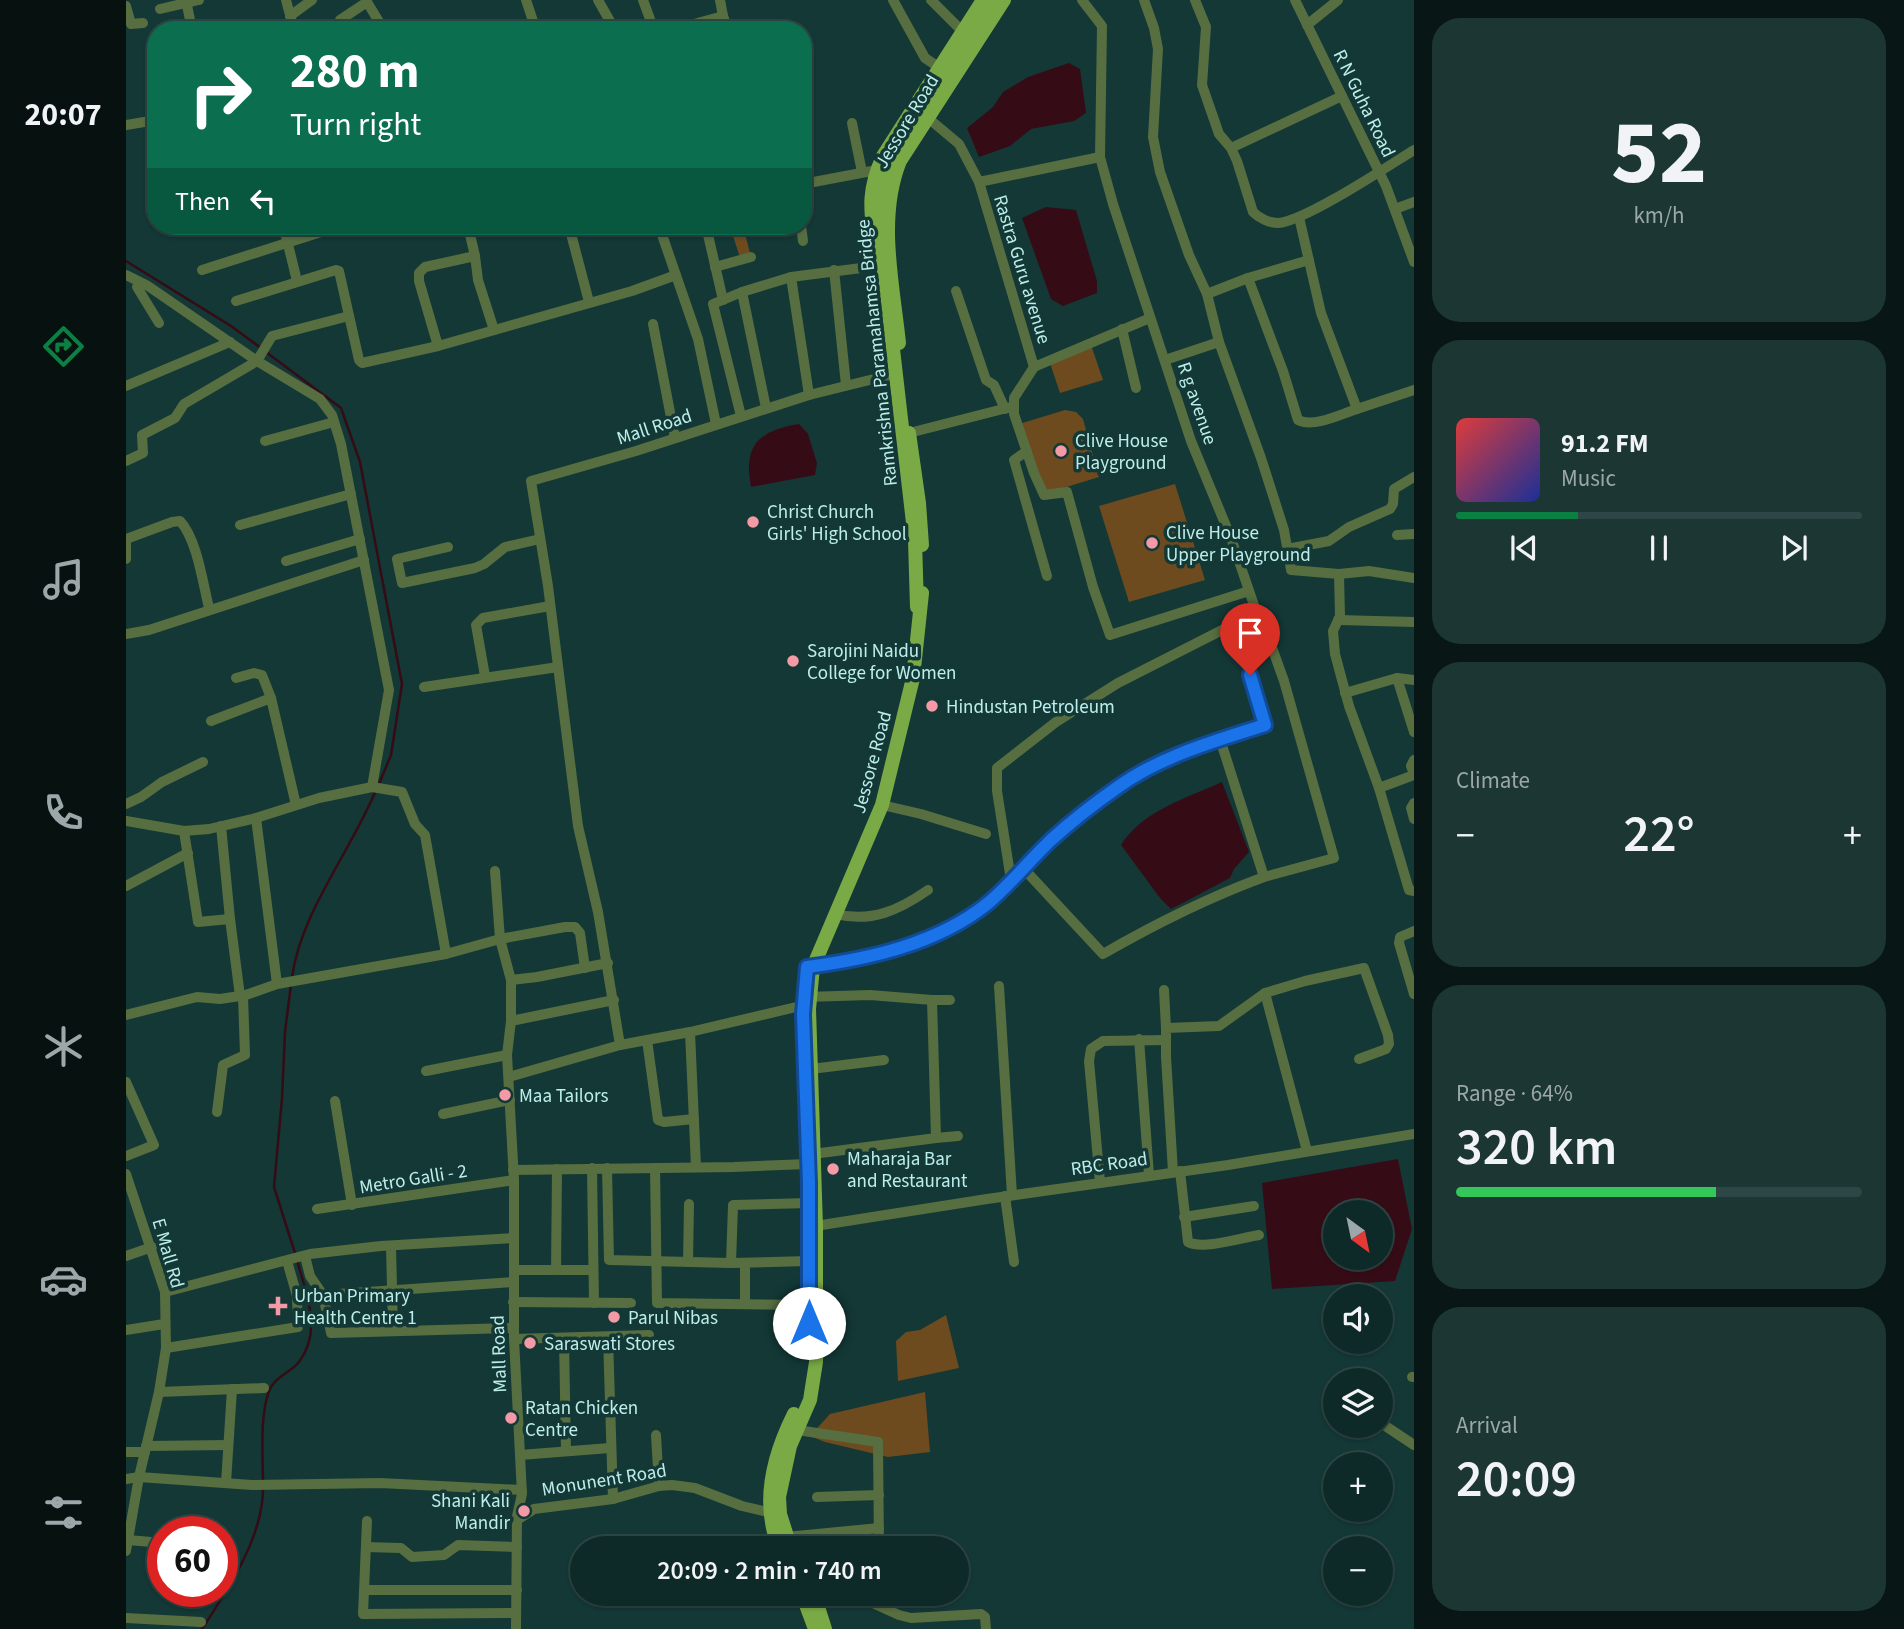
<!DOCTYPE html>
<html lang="en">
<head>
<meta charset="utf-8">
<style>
	:root { --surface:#0e2a28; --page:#1c3634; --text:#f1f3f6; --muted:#9ba7a8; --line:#2e4645; --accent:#0b8043 }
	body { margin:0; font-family:"Source Sans 3",sans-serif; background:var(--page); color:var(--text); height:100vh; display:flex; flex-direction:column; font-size:26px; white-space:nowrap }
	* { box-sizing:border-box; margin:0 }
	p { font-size:23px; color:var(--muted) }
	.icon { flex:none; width:38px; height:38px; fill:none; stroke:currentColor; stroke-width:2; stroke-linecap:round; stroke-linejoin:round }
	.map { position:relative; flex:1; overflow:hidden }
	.drawer { display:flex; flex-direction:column; gap:18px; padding:18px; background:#081716; width:490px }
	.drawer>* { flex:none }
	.hud { position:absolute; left:21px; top:21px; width:665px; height:214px; border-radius:28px; box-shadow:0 2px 5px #0004,0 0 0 2px var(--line); background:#0b6e4f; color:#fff; overflow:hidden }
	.needle { width:46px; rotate:147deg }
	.tools { position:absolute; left:1197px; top:1200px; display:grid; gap:14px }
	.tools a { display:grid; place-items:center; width:70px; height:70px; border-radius:50%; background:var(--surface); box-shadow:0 2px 5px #0004,0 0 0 2px var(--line); font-size:35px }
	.speed { position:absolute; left:21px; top:1516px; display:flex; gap:14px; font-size:35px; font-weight:700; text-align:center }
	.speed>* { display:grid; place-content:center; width:91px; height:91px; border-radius:50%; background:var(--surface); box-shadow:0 2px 5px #0004,0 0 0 2px var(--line); line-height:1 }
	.speed .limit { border:10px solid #d22; background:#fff; color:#111 }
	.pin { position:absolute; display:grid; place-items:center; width:60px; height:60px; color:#fff; margin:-72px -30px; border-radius:50% 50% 50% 0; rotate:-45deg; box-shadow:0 0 7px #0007 }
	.pin .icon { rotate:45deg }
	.me { position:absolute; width:77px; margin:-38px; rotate:0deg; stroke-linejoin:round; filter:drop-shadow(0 0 5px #0008) }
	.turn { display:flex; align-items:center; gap:24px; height:147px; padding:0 28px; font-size:32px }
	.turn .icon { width:91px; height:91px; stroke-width:2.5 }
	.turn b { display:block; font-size:49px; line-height:60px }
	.then { display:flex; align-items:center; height:66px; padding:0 28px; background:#0003; gap:14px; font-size:26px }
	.big { font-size:52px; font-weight:600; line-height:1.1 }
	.drawer .tile { flex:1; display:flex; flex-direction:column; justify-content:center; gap:10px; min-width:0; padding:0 24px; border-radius:28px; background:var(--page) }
	.drawer .dial { align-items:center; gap:0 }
	.dial b { font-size:91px; line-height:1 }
	.song { display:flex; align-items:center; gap:21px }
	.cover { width:84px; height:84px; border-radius:10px; background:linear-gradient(135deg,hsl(0 70% 55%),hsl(230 70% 35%)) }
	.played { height:7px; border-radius:4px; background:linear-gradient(90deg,var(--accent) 30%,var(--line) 30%) }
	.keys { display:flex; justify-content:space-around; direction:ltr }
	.heat { display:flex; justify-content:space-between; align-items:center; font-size:38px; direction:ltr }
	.charge { height:10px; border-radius:5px; background:linear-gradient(90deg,#34c759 64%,var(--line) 0) }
	.trip { position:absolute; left:444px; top:1536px; width:399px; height:70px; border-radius:35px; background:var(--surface); box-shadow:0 2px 5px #0004,0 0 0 2px var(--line); font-weight:600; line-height:70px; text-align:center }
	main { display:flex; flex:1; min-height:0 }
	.tabs { display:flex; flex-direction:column; width:126px; justify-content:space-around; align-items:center; background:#061110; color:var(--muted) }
	.tabs .icon { width:49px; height:49px }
	.tabs .active { color:var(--accent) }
	.tabs b { font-size:32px; color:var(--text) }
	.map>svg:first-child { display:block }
</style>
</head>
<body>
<main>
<nav class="tabs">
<b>20:07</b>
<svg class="icon active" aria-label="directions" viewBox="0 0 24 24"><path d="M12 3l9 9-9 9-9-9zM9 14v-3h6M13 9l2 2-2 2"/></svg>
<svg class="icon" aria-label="music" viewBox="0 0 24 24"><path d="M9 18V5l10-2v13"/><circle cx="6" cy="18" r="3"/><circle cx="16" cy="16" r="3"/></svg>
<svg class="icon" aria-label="phone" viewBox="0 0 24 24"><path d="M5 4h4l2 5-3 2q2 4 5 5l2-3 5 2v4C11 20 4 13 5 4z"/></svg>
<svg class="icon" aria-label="climate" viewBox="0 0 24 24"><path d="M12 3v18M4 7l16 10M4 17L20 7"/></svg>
<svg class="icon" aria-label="car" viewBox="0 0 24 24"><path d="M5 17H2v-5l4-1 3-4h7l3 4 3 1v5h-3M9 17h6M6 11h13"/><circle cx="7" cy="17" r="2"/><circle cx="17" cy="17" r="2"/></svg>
<svg class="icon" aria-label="filters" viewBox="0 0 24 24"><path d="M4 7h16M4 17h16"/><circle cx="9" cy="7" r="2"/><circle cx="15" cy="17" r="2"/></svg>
</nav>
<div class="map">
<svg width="1288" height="1629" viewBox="0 0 1288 1629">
	<rect width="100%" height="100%" fill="#133836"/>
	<g fill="#6d4b1e">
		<polygon points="604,226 617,226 625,257 615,261"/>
		<polygon points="964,342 977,380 934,393 923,360"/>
		<polygon points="939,410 950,412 957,419 973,477 921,493 893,424"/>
		<polygon points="1049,484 1079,580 1003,602 973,506"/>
		<polygon points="820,1315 833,1368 772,1381 770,1341 780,1332 794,1330"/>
		<polygon points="799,1392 804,1452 762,1457 699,1442 684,1436 704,1414"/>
	</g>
	<g fill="#350c15" fill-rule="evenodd">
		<polygon points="943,63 954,69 960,113 948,121 905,129 884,146 853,157 841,128 867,107 877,92 902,77"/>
		<polygon points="920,207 950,210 971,281 971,293 937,306 925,299 896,218"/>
		<path d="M673,424L682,434L691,463L689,475L625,487C617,445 632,431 673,424Z"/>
		<path d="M1096,782L1123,852L1108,869L1104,878L1045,909L1034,898L995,845C1016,811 1061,798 1096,782Z"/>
		<path d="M1272,1159L1286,1229L1269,1281L1146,1289L1136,1183ZM1209,1213H1255V1258H1209Z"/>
	</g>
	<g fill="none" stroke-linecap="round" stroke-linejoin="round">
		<g stroke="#350c15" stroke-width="2.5">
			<polyline points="0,261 105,326 135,348"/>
			<polyline points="140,352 215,408 234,462 276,684 265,755 253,784"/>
			<path d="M166,977C175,912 225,851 250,790"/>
			<polyline points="165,984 159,1032 156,1098 148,1187 169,1253"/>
			<path d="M137,1483C137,1457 133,1410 145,1387C151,1376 165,1372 173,1362C197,1330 180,1294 171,1260"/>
			<path d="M76,1629C102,1589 136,1539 137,1490"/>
		</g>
		<g stroke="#576e40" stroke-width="10">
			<polyline points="60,0 66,30"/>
			<polyline points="160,0 168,30"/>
			<polyline points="400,0 407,21"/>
			<polyline points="472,0 489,30"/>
			<polyline points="517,0 528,30"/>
			<polyline points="594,0 597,16"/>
			<polyline points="767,0 799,58 814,68"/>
			<polyline points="805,0 837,32"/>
			<polyline points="956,0 976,26 974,157 987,204 1065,441 1105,538 1130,611"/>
			<polyline points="1018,0 1028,28 1032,49 1027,137 1034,172 1063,255 1081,294 1093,342 1135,458 1158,530 1165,570 1213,574 1214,616 1207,631 1209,654 1223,706 1253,788"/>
			<path d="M1069,0L1080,27L1076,85L1093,134L1105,148L1111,161L1127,212C1133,218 1143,223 1152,223C1178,222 1262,166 1288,150"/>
			<polyline points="1169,0 1260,186 1288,262"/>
			<polyline points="0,6 5,24 17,23"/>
			<polyline points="34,9 73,0"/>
			<polyline points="164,16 186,0"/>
			<polyline points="1181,25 1212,0"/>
			<polyline points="140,30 166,24"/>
			<polyline points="214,30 214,20 241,2 258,30"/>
			<polyline points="546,30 597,16 602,30"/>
			<polyline points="802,118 833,144 853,182 908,367"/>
			<polyline points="726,123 736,172"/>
			<polyline points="0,125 30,120"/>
			<polyline points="1105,148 1216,96"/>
			<polyline points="853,182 974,157"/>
			<polyline points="677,184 751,170 757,171"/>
			<polyline points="1269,209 1288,202"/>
			<polyline points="1173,217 1195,313 1231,409 1288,390"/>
			<polyline points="255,226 257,232"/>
			<polyline points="342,226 349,256 352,280 368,330"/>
			<polyline points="443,226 463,302"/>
			<polyline points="533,226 572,339 590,424"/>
			<polyline points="580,226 597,300"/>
			<polyline points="675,226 677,241"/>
			<polyline points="159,232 171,281"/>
			<polyline points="589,267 625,257"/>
			<polyline points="76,270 195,232"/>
			<polyline points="708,270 720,385"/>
			<polyline points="0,275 22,286 131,361 194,399 206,415 215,444 263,690 246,787 276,792 289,824 299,835 320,954 374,939 385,980 385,1021 381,1055 388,1180 388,1339 396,1494 391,1516 390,1629"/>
			<polyline points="665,277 683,395"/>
			<path d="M1122,278L1157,371L1172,420C1188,428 1215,414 1231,409"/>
			<polyline points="11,287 33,323"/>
			<polyline points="830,291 860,380 868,385 879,409"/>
			<polyline points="1081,294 1122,278 1183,260"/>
			<polyline points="110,301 210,270 213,271 233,360 236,363 312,346 506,291 550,275"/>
			<polyline points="1024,318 908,367 888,398 888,414 908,473 918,495 941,492 967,587 984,635 1123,591"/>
			<polyline points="527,324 549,438"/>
			<polyline points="996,329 1010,388"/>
			<polyline points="312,346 293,281 293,273 299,267 349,256"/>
			<polyline points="1039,360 1093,342"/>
			<polyline points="0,386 104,342"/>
			<polyline points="640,408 616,292 665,277 751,266"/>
			<polyline points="615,416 587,304 616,292"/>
			<polyline points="783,433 885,407"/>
			<polyline points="139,441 208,422"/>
			<polyline points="901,451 888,460 921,576"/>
			<polyline points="0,461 17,453 16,435 49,418 58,404 131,361 146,336 223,316"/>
			<polyline points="114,525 225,494"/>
			<polyline points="1271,535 1288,534"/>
			<path d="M0,539L46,522L54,521C71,539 77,584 83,608"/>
			<polyline points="322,547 271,559 276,583 349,568 358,564 379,547 414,539"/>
			<polyline points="1161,549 1203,541 1223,527 1264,509 1267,504 1268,489 1288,477"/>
			<polyline points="0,559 0,539"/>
			<polyline points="160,561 234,539"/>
			<polyline points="1213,574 1243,571 1288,578"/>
			<polyline points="1212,620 1288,622"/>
			<polyline points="0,634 23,630 238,560"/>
			<polyline points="359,676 350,625 357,618 424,606"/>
			<polyline points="110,678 128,673 136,675 145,698"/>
			<polyline points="1271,678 1288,732"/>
			<polyline points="298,687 432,667"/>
			<polyline points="1219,693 1271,678 1288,680"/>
			<polyline points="85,721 145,698 170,805"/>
			<polyline points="1288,760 1285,766 1288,774"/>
			<polyline points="1288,775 1253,788 1283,890 1288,891"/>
			<polyline points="1288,803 1285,808 1288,819"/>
			<polyline points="0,804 15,797 36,782 77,762"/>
			<polyline points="756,805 795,814 860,834"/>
			<polyline points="130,818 151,984 320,954"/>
			<polyline points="0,821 58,831 83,829 130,818 193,798 246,787"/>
			<polyline points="95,826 104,919"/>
			<polyline points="58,831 72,922 104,919 114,996 117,996"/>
			<path d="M898,869L977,954C1029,924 1081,898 1138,877L1094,739"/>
			<polyline points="369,871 374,939 439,927 449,927 454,933 459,968"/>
			<polyline points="895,872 945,823 1011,775 1036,761 1139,725 1109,625"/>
			<polyline points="0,886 62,853"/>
			<path d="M709,914C746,923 773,910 802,890"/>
			<polyline points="1288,931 1274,937 1273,943 1288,994"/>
			<path d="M682,967C740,960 817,943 862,903C870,896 877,887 885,880L871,791V768L930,722L992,683L1104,626L1130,622L1139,628L1158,681L1208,858L1138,877"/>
			<polyline points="385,980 411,977 482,963"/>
			<polyline points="873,986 886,1195"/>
			<polyline points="1038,990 1040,1028"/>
			<polyline points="1139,993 1181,1151"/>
			<polyline points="679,997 744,995 806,1000 810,1138 687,1154"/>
			<polyline points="806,1000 824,1000"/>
			<polyline points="0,1015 71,997 94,999 114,996"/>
			<polyline points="385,1021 488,1000"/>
			<polyline points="564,1032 570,1167"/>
			<polyline points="1013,1039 1023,1175"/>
			<polyline points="521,1040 532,1120 538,1122 568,1119"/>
			<polyline points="494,1045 472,912 452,826 422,586 405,481 510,451 683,395 764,375"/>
			<polyline points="685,1069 758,1060"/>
			<polyline points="300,1071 381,1055"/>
			<polyline points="383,1077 494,1045 564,1032 683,1004"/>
			<polyline points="0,1082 28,1145 0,1156"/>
			<polyline points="209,1101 226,1205"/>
			<polyline points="91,1112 97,1065 119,1055 117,996 151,984"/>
			<polyline points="317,1114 384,1100"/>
			<polyline points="810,1138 832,1136"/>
			<polyline points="466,1168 468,1303"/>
			<polyline points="481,1168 483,1260 605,1263 683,1261"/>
			<polyline points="529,1168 531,1303 683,1305"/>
			<polyline points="387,1170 608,1167 682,1164"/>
			<path d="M1054,1171L1062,1242C1077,1250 1115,1238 1133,1235"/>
			<polyline points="1047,1172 1040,1057 1040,1028 1093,1026 1139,993 1179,981 1238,968 1262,1035 1263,1044 1260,1049 1233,1059"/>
			<polyline points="0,1174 39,1292 40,1348 33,1392 13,1477 0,1551"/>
			<polyline points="974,1182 963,1061 965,1049 977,1041 1040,1040"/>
			<polyline points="879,1196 888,1262"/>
			<polyline points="191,1209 388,1180"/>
			<polyline points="1058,1217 1128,1206"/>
			<polyline points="683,1227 861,1199 1102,1165 1288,1134"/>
			<polyline points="265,1246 267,1331"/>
			<polyline points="0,1256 26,1247"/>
			<polyline points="179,1256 184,1276 197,1295"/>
			<polyline points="562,1262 563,1204"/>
			<polyline points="605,1263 607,1205 683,1203"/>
			<polyline points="388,1270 467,1270"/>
			<polyline points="430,1270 431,1169"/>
			<polyline points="387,1282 197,1295 205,1333 388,1328"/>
			<polyline points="39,1292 184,1254 255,1246 388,1238"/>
			<polyline points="387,1302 505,1303"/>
			<polyline points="619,1304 619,1263"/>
			<polyline points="0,1330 38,1324"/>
			<polyline points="482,1337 487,1499"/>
			<polyline points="388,1339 523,1335"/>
			<polyline points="438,1339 440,1451"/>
			<polyline points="40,1348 172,1327 171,1296 161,1261"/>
			<polyline points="1286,1377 1288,1377"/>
			<polyline points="33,1392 138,1388"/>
			<polyline points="1255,1423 1288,1445"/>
			<polyline points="671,1430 752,1442 753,1549"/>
			<polyline points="530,1435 533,1486"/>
			<polyline points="20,1446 102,1445"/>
			<polyline points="0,1452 19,1452"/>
			<polyline points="394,1455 484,1448"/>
			<polyline points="0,1479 13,1477 126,1485 254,1483 396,1490"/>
			<polyline points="100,1483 106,1389"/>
			<polyline points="691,1497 753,1495"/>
			<polyline points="391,1520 408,1509 487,1499 533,1486 546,1485 569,1488 616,1506 650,1514"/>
			<polyline points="241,1521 237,1614 390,1613"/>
			<polyline points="660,1537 753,1528"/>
			<polyline points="2,1540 37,1543"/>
			<polyline points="753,1543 788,1541"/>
			<polyline points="240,1547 275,1548 286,1557 318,1555 332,1545 391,1547"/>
			<polyline points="96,1548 100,1548"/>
			<polyline points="238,1590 391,1590"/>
			<polyline points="727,1594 773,1615 785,1618 855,1614 859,1617 860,1629"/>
			<polyline points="0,1618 75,1622"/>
		</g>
		<g stroke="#7aaa45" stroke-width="14">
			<path d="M750,257C746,215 739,196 757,156L857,0"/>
			<path d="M773,343C767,284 751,218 774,161L878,0"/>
			<polyline points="783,433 793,503 796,545"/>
			<path d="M654,1549C634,1504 647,1456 668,1414"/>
			<polyline points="665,1549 654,1514 653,1497 664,1446 684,1400 690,1362 690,1227 683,1009 687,967 756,805 787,678 796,593"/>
			<polyline points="676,1594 689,1629"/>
			<polyline points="688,1594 699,1629"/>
		</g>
		<polyline stroke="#7aaa45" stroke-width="14" points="791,607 789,540 758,271 753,208 754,192 764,161 868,0"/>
	</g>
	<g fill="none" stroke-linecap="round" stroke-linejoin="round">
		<g stroke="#114b97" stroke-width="18">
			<path id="route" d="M683,1323V1183L677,1014L681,967C743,959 811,944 861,904C884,885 903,861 925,840C946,821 969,803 992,787C1035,756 1089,741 1139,725L1124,675"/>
		</g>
		<use href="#route" stroke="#1a73e8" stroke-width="12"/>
	</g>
	<g fill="#f49aa7" stroke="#133836" stroke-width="2.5">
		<circle cx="935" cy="451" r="7"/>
		<circle cx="627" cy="522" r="7"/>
		<circle cx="1026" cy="543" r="7"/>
		<circle cx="667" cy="661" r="7"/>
		<circle cx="806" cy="706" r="7"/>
		<circle cx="379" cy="1095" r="7"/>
		<circle cx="707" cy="1169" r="7"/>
		<path d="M148.5 1295.5h7v7h7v7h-7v7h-7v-7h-7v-7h7z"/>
		<circle cx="488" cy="1317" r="7"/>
		<circle cx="404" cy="1343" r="7"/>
		<circle cx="385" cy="1418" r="7"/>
		<circle cx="398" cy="1511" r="7"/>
	</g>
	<g text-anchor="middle" stroke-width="7" stroke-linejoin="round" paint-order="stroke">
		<g font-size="19" fill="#bceeeb" stroke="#133836">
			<text transform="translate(1239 103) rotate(64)" y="7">R N Guha Road</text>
			<text transform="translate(780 121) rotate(-59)" y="7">Jessore Road</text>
			<text transform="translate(897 269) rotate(73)" y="7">Rastra Guru avenue</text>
			<text transform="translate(750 353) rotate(-96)" y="7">Ramkrishna Paramahamsa Bridge</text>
			<text transform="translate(1072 403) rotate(71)" y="7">R g avenue</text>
			<text transform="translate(528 426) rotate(-18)" y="7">Mall Road</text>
			<text transform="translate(745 762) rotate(-75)" y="7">Jessore Road</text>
			<text transform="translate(983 1163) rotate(-8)" y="7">RBC Road</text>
			<text transform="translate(287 1178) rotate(-9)" y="7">Metro Galli - 2</text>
			<text transform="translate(43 1253) rotate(74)" y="7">E Mall Rd</text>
			<text transform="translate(372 1354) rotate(-92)" y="7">Mall Road</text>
			<text transform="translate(478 1479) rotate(-9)" y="7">Monunent Road</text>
		</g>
		<g font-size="19" fill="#bceeeb" stroke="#133836" text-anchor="start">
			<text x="949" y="447">Clive House<tspan x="949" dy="22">Playground</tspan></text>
			<text x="641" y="518">Christ Church<tspan x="641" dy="22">Girls' High School</tspan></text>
			<text x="1040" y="539">Clive House<tspan x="1040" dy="22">Upper Playground</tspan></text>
			<text x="681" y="657">Sarojini Naidu<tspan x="681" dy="22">College for Women</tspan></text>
			<text x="820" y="713">Hindustan Petroleum</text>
			<text x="393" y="1102">Maa Tailors</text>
			<text x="721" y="1165">Maharaja Bar<tspan x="721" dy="22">and Restaurant</tspan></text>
			<text x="168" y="1302">Urban Primary<tspan x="168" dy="22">Health Centre 1</tspan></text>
			<text x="502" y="1324">Parul Nibas</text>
			<text x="418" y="1350">Saraswati Stores</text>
			<text x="399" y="1414">Ratan Chicken<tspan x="399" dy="22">Centre</tspan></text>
			<text x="384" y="1507" text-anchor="end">Shani Kali<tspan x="384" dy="22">Mandir</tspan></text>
		</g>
	</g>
</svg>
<div class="tools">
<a><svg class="needle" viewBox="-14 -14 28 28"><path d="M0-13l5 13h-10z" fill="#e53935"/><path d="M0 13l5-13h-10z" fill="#9ba7a8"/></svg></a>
<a><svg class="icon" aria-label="sound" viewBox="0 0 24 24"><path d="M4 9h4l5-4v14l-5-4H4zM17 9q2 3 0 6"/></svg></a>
<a><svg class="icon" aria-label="layers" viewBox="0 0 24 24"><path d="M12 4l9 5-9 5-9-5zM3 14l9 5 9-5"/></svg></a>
<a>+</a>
<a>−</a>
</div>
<div class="speed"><div class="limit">60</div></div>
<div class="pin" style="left:1124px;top:675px;background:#d93025"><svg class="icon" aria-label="arrive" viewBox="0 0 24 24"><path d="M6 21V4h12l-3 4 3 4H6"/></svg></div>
<svg class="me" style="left:683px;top:1323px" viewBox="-20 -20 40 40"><circle r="19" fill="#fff"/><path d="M0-13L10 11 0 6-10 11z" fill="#1a73e8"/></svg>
<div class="trip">20:09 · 2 min · 740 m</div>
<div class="hud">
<div class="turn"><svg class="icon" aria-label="right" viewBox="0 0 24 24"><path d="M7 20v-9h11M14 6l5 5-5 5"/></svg><div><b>280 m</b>Turn right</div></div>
<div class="then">Then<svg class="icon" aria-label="left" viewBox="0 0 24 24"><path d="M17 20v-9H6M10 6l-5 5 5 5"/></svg></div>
</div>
</div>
<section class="drawer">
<div class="tile dial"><b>52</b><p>km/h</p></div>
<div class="tile">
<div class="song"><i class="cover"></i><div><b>91.2 FM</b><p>Music</p></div></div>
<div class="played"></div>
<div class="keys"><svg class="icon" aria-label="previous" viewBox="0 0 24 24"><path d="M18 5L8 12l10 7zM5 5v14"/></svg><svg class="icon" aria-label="pause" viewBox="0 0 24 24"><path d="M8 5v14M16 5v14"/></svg><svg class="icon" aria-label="next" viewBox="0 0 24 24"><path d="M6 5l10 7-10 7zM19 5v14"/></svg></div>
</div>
<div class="tile"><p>Climate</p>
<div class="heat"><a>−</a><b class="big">22°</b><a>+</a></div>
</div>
<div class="tile"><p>Range · 64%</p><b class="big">320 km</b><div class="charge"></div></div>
<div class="tile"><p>Arrival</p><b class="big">20:09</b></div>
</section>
</main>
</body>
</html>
